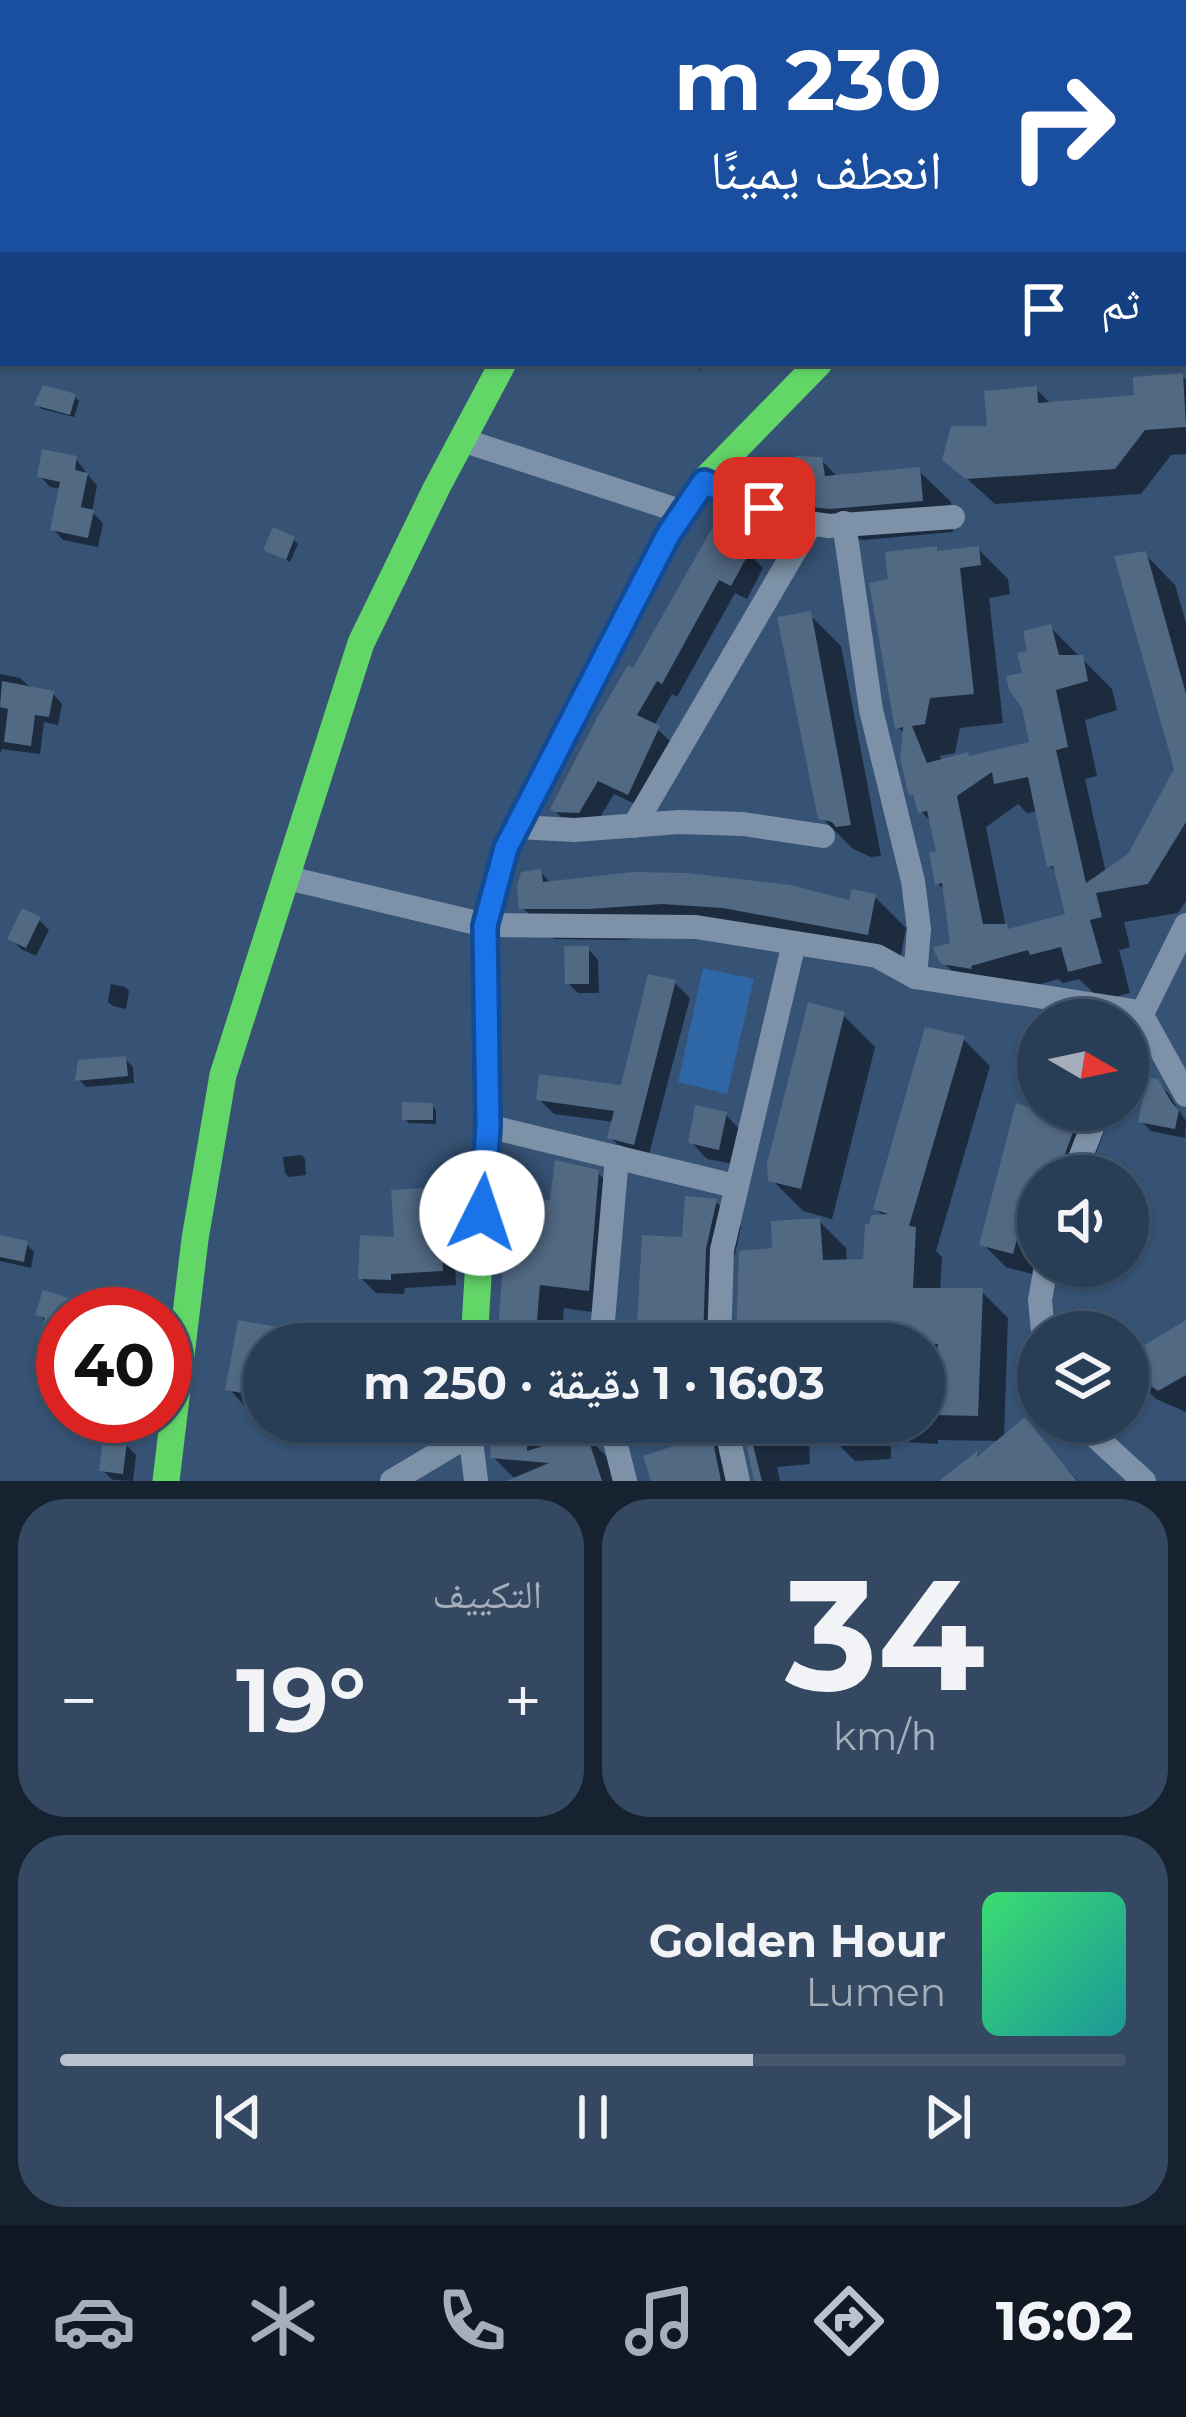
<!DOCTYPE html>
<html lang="ar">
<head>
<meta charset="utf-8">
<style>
	:root { --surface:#283e57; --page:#344961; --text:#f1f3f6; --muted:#a5aeba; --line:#44576d; --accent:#b9c2ce }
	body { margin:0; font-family:Montserrat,"Noto Naskh Arabic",sans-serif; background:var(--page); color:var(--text); direction:rtl; height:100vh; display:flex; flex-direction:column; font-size:45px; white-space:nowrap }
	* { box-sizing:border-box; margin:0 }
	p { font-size:39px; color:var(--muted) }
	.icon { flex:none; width:66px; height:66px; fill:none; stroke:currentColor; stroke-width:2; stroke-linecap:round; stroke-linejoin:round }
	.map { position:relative; height:1481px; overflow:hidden; direction:ltr }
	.drawer { display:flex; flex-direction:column; gap:18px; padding:18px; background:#162230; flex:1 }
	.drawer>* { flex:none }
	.guide { position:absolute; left:0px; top:0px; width:1188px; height:366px; box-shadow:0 3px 9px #0004,0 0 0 3px var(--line); direction:rtl; background:#1a4fa0; color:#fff; overflow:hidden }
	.needle { width:78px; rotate:99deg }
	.buttons { position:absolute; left:1017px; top:999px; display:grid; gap:24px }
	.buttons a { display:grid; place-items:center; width:132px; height:132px; border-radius:50%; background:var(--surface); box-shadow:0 3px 9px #0004,0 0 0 3px var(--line); font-size:60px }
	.speed { position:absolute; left:36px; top:1287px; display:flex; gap:24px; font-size:60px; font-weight:700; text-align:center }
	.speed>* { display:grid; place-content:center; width:156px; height:156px; border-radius:50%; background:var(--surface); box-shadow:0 3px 9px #0004,0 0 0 3px var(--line); line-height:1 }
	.speed .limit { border:18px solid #d22; background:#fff; color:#111 }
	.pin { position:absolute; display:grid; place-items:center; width:102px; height:102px; color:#fff; margin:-51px; border-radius:24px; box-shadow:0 6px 18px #0006 }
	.me { position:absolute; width:132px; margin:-66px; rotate:4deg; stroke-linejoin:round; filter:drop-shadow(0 0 9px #0008) }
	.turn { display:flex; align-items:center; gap:42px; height:252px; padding:0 48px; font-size:54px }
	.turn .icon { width:156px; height:156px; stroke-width:2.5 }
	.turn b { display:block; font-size:84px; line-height:102px }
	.then { display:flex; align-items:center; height:114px; padding:0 48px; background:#0003; gap:24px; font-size:45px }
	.big { font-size:90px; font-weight:700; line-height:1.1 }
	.drawer .widget { flex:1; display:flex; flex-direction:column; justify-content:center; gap:18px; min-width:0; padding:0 42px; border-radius:48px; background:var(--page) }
	.drawer .dial { align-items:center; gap:0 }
	.dial b { font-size:156px; line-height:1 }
	.song { display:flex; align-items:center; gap:36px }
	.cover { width:144px; height:144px; border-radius:18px; background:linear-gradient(135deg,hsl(140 70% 55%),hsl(180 70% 35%)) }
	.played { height:12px; border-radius:6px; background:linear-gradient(90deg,var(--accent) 65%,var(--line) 65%) }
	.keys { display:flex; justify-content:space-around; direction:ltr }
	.heat { display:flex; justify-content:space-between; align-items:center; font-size:66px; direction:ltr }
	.drawer .tiles { flex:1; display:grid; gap:18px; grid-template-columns:1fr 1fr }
	.widget:last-child { grid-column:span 2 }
	.trip { position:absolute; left:243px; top:1323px; width:702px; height:120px; border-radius:60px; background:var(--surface); box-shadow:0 3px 9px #0004,0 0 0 3px var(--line); font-weight:700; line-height:120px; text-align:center; direction:rtl }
	.menu { display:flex; height:192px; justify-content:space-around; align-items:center; background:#101923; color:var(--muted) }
	.menu .icon { width:84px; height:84px }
	.menu .active { color:var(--accent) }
	.menu b { font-size:54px; color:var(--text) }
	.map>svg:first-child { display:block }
</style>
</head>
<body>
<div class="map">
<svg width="1186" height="1481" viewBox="0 0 1186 1481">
	<rect width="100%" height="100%" fill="#365274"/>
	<polygon fill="#2f66a5" points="703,968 754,979 727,1094 678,1082"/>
	<g fill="#0007" fill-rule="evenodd">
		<polygon points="59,0 92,0 91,3 66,3"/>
		<polygon points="621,0 712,0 712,3 622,3"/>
		<rect x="741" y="0" width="193" height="3"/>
		<rect x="966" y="0" width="63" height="3"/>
		<rect x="1069" y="0" width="66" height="3"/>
		<polygon points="693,363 717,363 699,370"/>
		<polygon points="1182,376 1186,380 1186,454 1171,455 1141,494 995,504 945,459 990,429 1036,389 1052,405 1138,397"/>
		<polygon points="75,397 79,401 74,417 42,409 37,405"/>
		<polygon points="75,458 97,486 92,512 103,523 98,547 63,540 53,529 61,489 50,487 40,476"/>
		<polygon points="821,460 839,478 919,471 951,502 953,532 863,540 837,536 791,494"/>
		<polygon points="714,532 748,553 763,568 747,599 735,593 677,697 672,694 654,726 673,744 644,808 614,794 594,827 568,824 553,809"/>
		<polygon points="293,539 298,544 290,562 267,549"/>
		<path d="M936,549L940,553L978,549L1008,579L1010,594L989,598L1003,723L960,728L955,753L940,756L942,762L971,759L1032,744L1025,675L1030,653L1050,627L1112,689L1117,710L1085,720L1097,776L1085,779L1106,873L1131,856L1177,770L1145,554L1175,585L1186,623V901L1178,913L1124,922L1130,947L1119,950L1130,993L1101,1000L1079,979L1063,983L1058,979L999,996L974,993L944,963L954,946L947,892L937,883L940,853L933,824L921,811L917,800L912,795L906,735L898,727L891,582ZM1018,804L1027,813L1038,811L1049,865L1058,874L1069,916L1010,932L1006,928L986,827Z"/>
		<polygon points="809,614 841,646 881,856 871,857 853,849 821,817"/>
		<polygon points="0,674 20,678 30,687 53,694 62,704 58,725 44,722 40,754 2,749 0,753"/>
		<polygon points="540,872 552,884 851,903 874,896 906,928 899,965 696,934 622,940 554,939 522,907"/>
		<polygon points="39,920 49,930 36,956 21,949 10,938"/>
		<polygon points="588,949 598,960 599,993 578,993 568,983"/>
		<polygon points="675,983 690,998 648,1158 625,1152 610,1137 614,1122 554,1114 539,1099 623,1089"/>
		<polygon points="111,984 125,987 129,991 126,1009 113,1006 108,1002"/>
		<polygon points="843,1015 875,1047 832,1219 803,1211 771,1179"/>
		<path d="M963,1039L990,1066L936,1251L942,1257L940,1291H981L1008,1318L1004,1438L1025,1421L1078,1481L945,1480L977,1455L980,1458L1000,1441L938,1440V1444L891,1441V1459L855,1461L828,1434L809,1435L810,1464L777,1467L780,1481H756L745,1422H924V1344H738L775,1250L819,1221L846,1248L847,1263L866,1262L884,1217L876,1209ZM800,1434V1440L762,1443V1437Z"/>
		<polygon points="125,1059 133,1067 134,1083 86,1087 78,1079"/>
		<polygon points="1157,1082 1168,1093 1186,1121 1185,1138 1151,1131 1141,1121"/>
		<polygon points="432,1106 436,1110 436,1124 409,1123 405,1119"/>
		<polygon points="1046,1110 1120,1110 1118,1117 1106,1127 1087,1176 1038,1176 1038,1266 1036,1275 1006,1267 983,1244"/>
		<polygon points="725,1114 741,1131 734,1164 707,1159 691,1142"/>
		<polygon points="301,1155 305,1159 306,1175 289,1177 285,1173 283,1157"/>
		<polygon points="598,1173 623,1198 613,1315 564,1308 561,1344 500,1344 553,1203"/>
		<polygon points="422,1192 453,1220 456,1285 405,1288 404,1294 376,1293 361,1278 397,1240"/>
		<polygon points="716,1202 741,1227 730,1276 728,1344 639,1344 684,1241"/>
		<polygon points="0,1239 26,1244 34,1252 31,1268 0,1261"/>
		<polygon points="71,1302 81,1312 63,1314 63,1349 53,1346 42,1335 46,1322 39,1314"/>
		<polygon points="240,1324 299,1344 264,1344 264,1409 245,1406 229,1389"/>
		<polygon points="1186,1329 1186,1412 1156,1399 1135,1378 1128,1366 1128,1344 1138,1353"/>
		<polygon points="495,1422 555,1422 554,1446 585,1435 610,1460 617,1481 512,1481 516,1480 493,1457"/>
		<polygon points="698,1422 712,1422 736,1446 741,1481 654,1481 698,1441"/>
		<polygon points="126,1445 136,1455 133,1481 113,1480 102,1470"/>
	</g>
	<g fill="#526984" fill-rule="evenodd">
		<polygon points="1183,373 1186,427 1145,430 1115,469 966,479 942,460 951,426 987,426 984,391 1037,386 1038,403 1134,395 1133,377"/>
		<polygon points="43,385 76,394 70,415 34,405"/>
		<polygon points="42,449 77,456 75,470 88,473 81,507 94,510 88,538 50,530 60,482 37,477"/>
		<polygon points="795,456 822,457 825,476 920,467 923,501 830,509 802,506 788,495 787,483 794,469"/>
		<polygon points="273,527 295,537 286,560 263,550"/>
		<polygon points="712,528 750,551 731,586 719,580 662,684 657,681 637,715 660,726 628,795 598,781 579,813 555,812 550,809 597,718 628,665 633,668"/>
		<path d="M937,546V551L979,546L981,565L960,568L974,694L930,698L925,724L912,726L927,763L968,752L969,756L1029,742L1022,708L1009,690L1006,676L1022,673L1017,653L1027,651L1023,631L1051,624L1059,655H1083L1088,681L1056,690L1068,747L1056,750L1086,883L1128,854L1174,769L1114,556L1146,551L1186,694V822L1148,884L1096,893L1102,917L1090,920L1102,963L1068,972L1061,947L1030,955L1028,950L971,966L972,969L941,964L934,951V947L950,943L942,883L935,885L929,853L936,851L927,811L918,813L913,795L909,796L900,759L903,727L895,729L869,583L888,579L885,552ZM992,772L994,784L1028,777L1047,867L1053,866L1065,914L1008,929L1007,924H983L957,796Z"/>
		<polygon points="811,611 851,825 836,827 832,822 818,819 777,617"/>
		<polygon points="2,681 54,691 49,717 35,715 31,746 4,742 8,709 0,707"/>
		<polygon points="541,869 543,882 633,872 688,873 790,885 849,900 852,889 876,894 868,935 723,908 662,904 589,909 519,909 517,886 521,872"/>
		<polygon points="22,908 41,917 26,948 7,939"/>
		<polygon points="564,946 589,946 589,984 565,984"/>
		<polygon points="648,974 676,980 634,1145 607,1138 614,1111 536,1100 539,1074 621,1085"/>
		<polygon points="808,1002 845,1012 801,1189 768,1181 767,1164"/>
		<polygon points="925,1027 965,1036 909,1226 916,1227 913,1288 983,1288 978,1416 936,1415 938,1344 736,1344 739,1251 772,1248 771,1221 820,1218 823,1260 863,1259 865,1224 869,1224 871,1215 888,1214 873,1209"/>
		<polygon points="126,1056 128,1076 75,1081 78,1060"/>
		<polygon points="1147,1077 1158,1079 1172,1103 1179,1110 1175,1129 1138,1122"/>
		<polygon points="402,1102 433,1103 433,1120 402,1120"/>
		<polygon points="1016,1103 1038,1110 1081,1110 1057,1176 1038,1176 1038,1213 1025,1210 1013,1254 979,1245"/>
		<polygon points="695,1105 727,1112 719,1150 688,1143"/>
		<polygon points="555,1160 599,1170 589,1291 540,1285 535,1344 497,1344 508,1196 550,1200"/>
		<polygon points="423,1188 424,1203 440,1202 443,1271 391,1274 391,1280 358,1279 360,1235 394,1237 391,1190"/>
		<polygon points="685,1196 717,1199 706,1249 703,1343 674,1340 674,1344 636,1344 642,1235 682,1237"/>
		<polygon points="0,1235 28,1241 24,1262 0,1257"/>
		<polygon points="43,1290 72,1299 68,1314 63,1314 63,1329 59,1343 39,1336 45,1318 35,1315"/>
		<polygon points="238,1320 317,1334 316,1344 264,1344 264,1397 225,1390"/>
		<polygon points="1186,1320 1186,1375 1158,1391 1145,1382 1128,1377 1128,1339 1138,1349"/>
		<polygon points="1025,1417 1077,1481 939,1481 977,1451 977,1457"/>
		<polygon points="492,1422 529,1422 527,1451 586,1432 602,1481 506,1481 549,1463 490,1458"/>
		<polygon points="690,1422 709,1422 721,1481 651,1481 643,1456 695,1439"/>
		<polygon points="742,1422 814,1422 814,1436 752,1441 762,1481 754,1481"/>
		<polygon points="103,1439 127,1442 123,1474 99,1471"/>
	</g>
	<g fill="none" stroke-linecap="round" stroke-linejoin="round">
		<g stroke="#7d92a8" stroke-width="24">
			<polyline points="596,0 596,3"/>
			<polyline points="1185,64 1186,64"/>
			<polyline points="462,440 683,512"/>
			<polyline points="703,482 794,521 829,526 953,517"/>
			<polyline points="844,523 871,710 913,881 919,929 915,977"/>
			<polyline points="634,826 811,523"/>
			<polyline points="517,827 575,830 679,822 743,824 823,836"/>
			<polyline points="288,878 485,925 696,927 877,956 915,977 1140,1012"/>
			<polyline points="1140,1012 1186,1095"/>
			<polyline points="1128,1042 1186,925"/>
			<polyline points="487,1126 735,1186"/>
			<polyline points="1073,1176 1099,1110"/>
			<polyline points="1043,1332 1040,1300 1046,1266"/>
			<polyline points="601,1344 617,1157"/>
			<polyline points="719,1344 722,1250 794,943"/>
			<polyline points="610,1422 625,1481"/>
			<polyline points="725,1422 738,1481"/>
			<polyline points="1086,1422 1097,1438 1144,1481"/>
			<polyline points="469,1424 476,1481"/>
			<polyline points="392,1481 469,1435"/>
		</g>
		<g stroke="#63d668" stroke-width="27">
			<polyline points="474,1344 487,1126 485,925 506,848 668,535 703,482 819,363"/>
			<polyline points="166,1481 195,1239 223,1075 361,643 437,487 503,363"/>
		</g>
	</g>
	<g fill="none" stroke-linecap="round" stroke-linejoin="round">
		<g stroke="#114b97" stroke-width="30">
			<polyline id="route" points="482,1213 488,1126 485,926 506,848 668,535 704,482 764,508"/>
		</g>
		<use href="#route" stroke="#1a73e8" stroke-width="21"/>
	</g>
</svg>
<div class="buttons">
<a><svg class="needle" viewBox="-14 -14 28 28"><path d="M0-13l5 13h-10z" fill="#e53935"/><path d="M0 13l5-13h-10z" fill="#a5aeba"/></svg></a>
<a><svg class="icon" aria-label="sound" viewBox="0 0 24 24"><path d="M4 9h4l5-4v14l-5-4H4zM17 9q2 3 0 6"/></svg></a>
<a><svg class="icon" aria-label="layers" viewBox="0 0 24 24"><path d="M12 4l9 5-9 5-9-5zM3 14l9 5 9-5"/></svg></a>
</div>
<div class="speed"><div class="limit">40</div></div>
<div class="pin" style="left:764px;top:508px;background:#d93025"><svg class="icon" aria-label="arrive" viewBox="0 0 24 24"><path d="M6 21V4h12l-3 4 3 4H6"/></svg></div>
<svg class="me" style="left:482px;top:1213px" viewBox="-20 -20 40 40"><circle r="19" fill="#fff"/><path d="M0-13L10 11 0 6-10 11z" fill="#1a73e8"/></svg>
<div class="trip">16:03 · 1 دقيقة · 250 m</div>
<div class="guide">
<div class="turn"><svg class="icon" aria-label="right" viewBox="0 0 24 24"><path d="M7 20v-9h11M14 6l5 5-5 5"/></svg><div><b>230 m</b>انعطف يمينًا</div></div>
<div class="then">ثم<svg class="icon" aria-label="arrive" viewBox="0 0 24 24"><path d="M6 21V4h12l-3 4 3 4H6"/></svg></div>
</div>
</div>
<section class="drawer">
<div class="tiles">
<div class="widget dial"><b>34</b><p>km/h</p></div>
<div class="widget"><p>التكييف</p>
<div class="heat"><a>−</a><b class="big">19°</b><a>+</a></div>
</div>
<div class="widget">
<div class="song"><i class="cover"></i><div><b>Golden Hour</b><p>Lumen</p></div></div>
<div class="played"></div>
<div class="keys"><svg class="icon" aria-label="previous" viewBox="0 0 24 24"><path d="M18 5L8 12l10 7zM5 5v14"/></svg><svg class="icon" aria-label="pause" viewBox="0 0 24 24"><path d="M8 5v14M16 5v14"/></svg><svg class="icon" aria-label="next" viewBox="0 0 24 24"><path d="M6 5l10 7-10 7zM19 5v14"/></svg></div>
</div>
</div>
</section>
<nav class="menu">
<b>16:02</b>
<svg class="icon active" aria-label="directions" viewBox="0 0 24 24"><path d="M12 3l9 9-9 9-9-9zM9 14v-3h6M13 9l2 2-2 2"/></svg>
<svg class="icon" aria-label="music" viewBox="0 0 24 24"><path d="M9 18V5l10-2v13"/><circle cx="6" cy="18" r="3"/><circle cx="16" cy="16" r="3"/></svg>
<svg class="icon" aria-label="phone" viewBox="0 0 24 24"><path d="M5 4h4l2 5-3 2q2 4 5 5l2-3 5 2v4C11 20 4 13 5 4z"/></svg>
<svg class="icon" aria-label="climate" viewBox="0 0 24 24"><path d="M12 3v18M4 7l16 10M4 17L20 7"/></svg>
<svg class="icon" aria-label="car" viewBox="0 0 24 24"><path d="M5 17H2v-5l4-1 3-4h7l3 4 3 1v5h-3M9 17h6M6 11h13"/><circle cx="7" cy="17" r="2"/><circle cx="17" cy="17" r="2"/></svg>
</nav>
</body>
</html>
